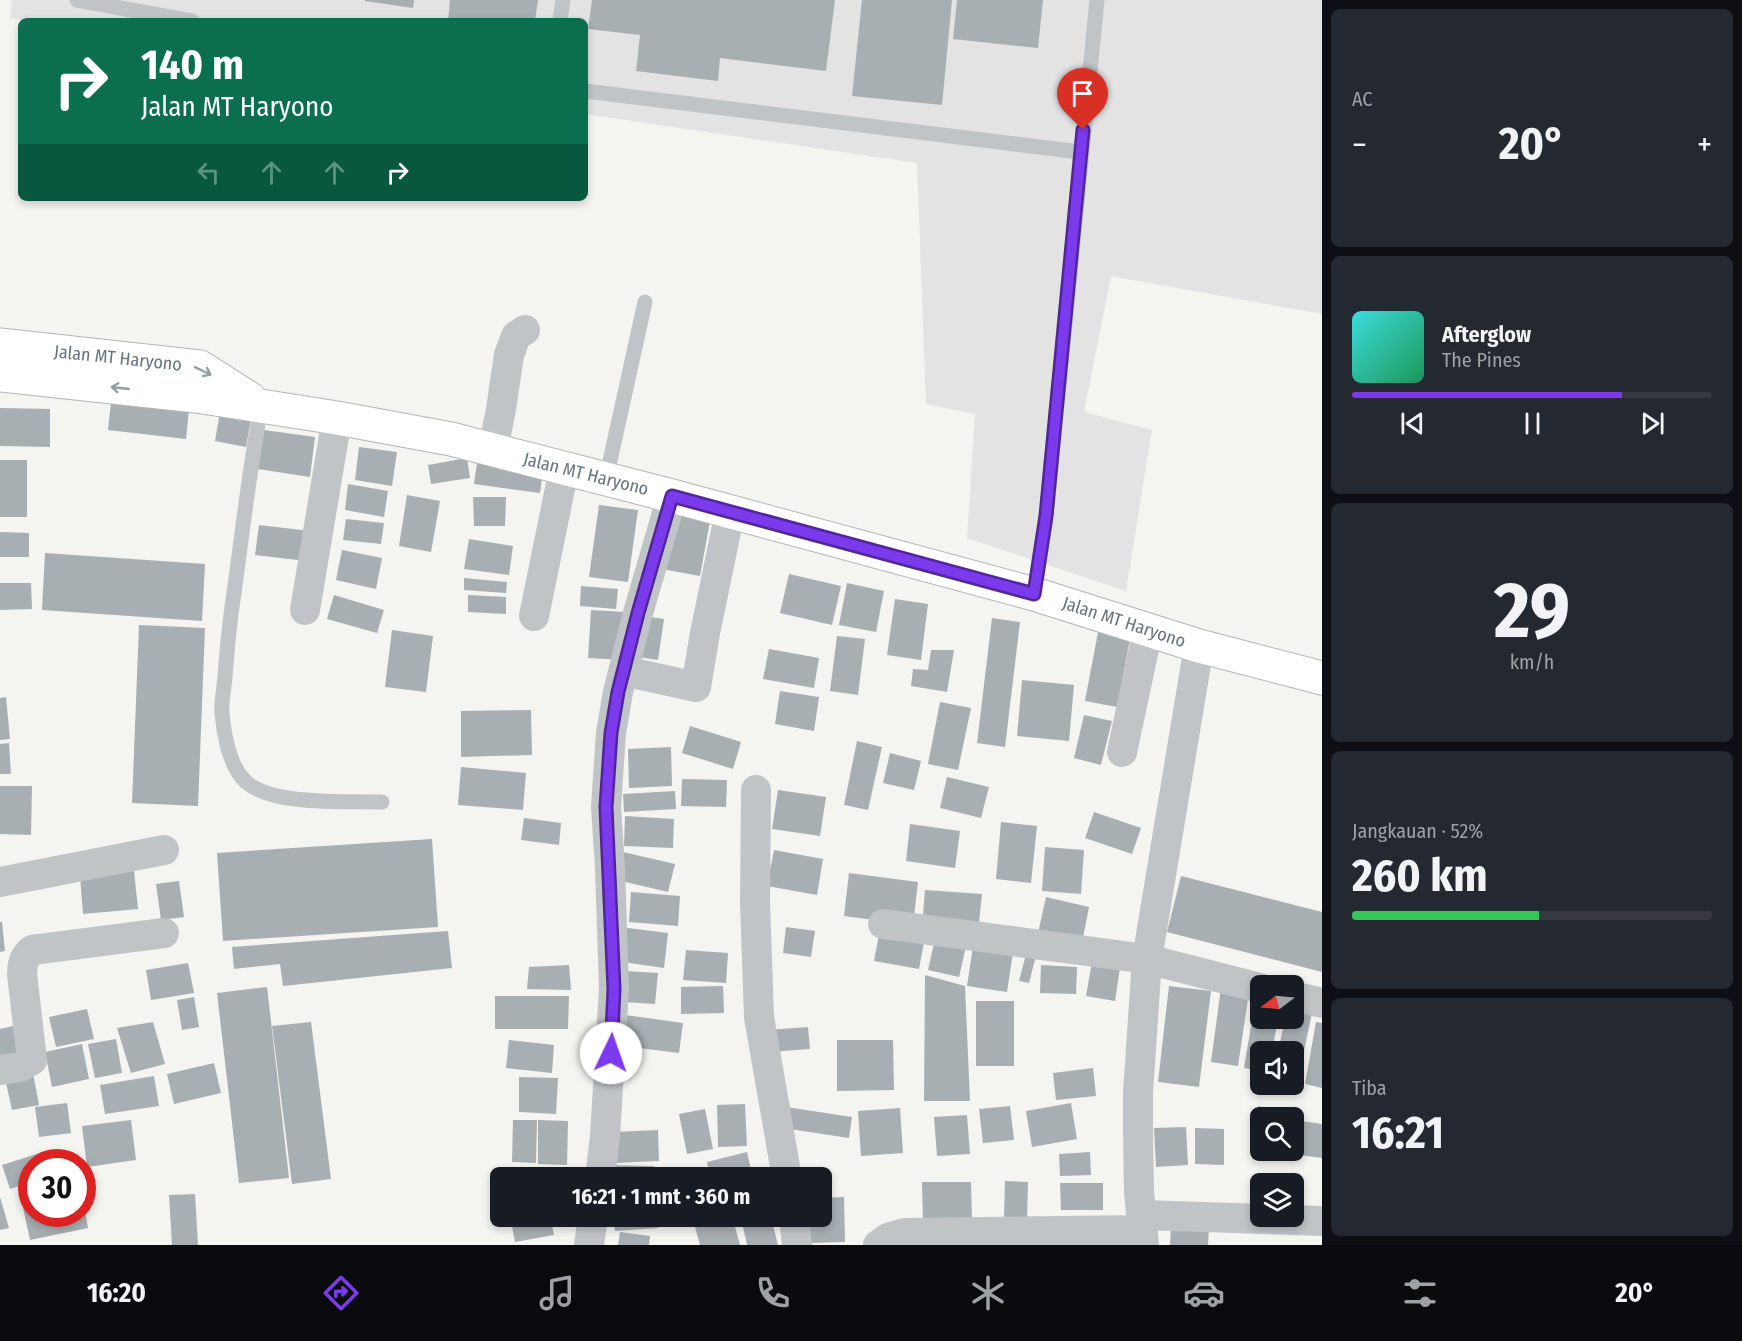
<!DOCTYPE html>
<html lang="id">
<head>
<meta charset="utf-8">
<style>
	:root { --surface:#171b24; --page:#242831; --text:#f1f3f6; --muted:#9ea1a6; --line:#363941; --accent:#7c3aed }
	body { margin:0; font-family:"Fira Sans Condensed",sans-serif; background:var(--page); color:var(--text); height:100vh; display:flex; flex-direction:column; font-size:22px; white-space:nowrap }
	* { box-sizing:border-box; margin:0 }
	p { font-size:20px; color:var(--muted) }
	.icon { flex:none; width:33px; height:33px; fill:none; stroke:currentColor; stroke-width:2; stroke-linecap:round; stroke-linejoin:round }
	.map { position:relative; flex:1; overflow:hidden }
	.drawer { display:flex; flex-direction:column; gap:9px; padding:9px; background:#0d0f14; width:420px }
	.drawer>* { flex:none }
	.guide { position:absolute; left:18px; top:18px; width:570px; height:183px; border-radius:9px; box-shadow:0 3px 9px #0003; background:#0b6e4f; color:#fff; overflow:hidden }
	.needle { width:39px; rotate:254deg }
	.buttons { position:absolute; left:1250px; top:975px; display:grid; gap:12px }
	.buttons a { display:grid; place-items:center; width:54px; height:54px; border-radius:9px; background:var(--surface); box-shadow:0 3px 9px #0003; font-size:30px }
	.speed { position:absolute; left:18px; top:1149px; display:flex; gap:12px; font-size:30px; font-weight:700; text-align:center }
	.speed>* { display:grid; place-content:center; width:78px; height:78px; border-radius:50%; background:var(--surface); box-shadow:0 3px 9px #0003; line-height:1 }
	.speed .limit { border:9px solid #d22; background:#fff; color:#111 }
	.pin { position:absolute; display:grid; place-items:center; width:51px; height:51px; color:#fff; margin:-62px -26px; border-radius:50% 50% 50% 0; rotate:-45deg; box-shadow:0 0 6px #0007 }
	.pin .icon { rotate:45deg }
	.me { position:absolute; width:66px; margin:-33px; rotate:3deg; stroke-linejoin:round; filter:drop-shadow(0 0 4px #0008) }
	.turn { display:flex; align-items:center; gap:21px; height:126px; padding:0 24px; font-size:27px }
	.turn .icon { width:78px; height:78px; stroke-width:2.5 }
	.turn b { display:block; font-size:42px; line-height:51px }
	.lanes { display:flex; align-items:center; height:57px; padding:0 24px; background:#0003; justify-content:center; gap:30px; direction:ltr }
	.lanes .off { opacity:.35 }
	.big { font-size:45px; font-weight:700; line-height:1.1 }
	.drawer .tile { flex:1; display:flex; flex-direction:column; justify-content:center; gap:9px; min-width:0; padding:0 21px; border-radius:9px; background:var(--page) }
	.drawer .dial { align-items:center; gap:0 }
	.dial b { font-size:78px; line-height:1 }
	.song { display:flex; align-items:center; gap:18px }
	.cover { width:72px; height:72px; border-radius:9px; background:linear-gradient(135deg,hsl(180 70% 55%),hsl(150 70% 35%)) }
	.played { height:6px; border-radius:3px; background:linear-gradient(90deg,var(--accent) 75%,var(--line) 75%) }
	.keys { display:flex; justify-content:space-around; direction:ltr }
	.heat { display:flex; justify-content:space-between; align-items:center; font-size:33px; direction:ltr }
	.charge { height:9px; border-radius:4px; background:linear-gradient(90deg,#34c759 52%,var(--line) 0) }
	.trip { position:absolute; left:490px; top:1167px; width:342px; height:60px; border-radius:9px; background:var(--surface); box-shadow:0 3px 9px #0003; font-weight:700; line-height:60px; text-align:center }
	.menu { display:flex; height:96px; justify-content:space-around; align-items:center; background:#090b0e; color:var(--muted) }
	.menu .icon { width:42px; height:42px }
	.menu .on { color:var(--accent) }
	.menu b { font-size:27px; color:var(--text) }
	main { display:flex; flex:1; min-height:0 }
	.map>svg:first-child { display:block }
</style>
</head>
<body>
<main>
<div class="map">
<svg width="1322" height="1245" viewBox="0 0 1322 1245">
	<rect width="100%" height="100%" fill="#f4f4f1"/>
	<polygon fill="#e2e3e2" points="12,0 1322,0 1322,314 1111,276 1084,412 1152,430 1126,591 967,538 975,414 926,404 917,163 585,114 585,21 27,21 10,18"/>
	<g fill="#a7afb3">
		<polygon points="365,0 414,0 413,8 365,1"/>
		<polygon points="450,0 538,0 535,21 448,21"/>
		<polygon points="592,0 835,0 826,71 720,58 718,81 636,71 640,35 588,29"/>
		<polygon points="862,0 952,0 942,105 852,96"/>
		<polygon points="957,0 1043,0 1038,48 953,39"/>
		<polygon points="111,402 189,410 186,439 108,430"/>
		<polygon points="0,408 50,409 50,447 0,446"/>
		<polygon points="220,412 251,418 246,447 215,441"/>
		<polygon points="264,430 315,437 310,477 258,469"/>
		<polygon points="359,447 397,452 392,486 355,480"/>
		<polygon points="467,458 470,478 431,484 428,465"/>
		<rect x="0" y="460" width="27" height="57"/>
		<polygon points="477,463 543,472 540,493 474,484"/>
		<polygon points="348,484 388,491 384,517 345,510"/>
		<polygon points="407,495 440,501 431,552 399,546"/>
		<polygon points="473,497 506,497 505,526 474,526"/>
		<polygon points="599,505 638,510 628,582 589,577"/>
		<polygon points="672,514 710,521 700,576 662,569"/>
		<polygon points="346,519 384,523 381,544 343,540"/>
		<polygon points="259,525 310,531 306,561 255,555"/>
		<polygon points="0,532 29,533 29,557 0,557"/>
		<polygon points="469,539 513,546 509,575 464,569"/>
		<polygon points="342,550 382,558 376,589 336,580"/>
		<polygon points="45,553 205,564 202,621 42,610"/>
		<polygon points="789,574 841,586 832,625 780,613"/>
		<polygon points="464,578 507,582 506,593 464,590"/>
		<polygon points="0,583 31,583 32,609 0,610"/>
		<polygon points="847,583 884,591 876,632 839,625"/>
		<polygon points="581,586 618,589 616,609 580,606"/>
		<polygon points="334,595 384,610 377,633 327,619"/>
		<polygon points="468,595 506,597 506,614 468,612"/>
		<polygon points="895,599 928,604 921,660 887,655"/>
		<polygon points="591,610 625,612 622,660 588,658"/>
		<polygon points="644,616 664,619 658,660 639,657"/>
		<polygon points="992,618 1020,622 1005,747 977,743"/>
		<polygon points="139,625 205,628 198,806 132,803"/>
		<polygon points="392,630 433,636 426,692 385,687"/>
		<polygon points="1098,632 1130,639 1117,707 1085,701"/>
		<polygon points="837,636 865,639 858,695 830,691"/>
		<polygon points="769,649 819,658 814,688 763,679"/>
		<polygon points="931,650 954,650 947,692 911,686 913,669 928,670"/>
		<polygon points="1022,680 1074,685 1069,741 1017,736"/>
		<polygon points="780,691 819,697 814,731 775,724"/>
		<polygon points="6,697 10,739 0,740 0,698"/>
		<polygon points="940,702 971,708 958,770 928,764"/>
		<polygon points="531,710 532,755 461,757 461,711"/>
		<polygon points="1084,715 1112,721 1101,765 1074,758"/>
		<polygon points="690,726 741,742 733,769 682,753"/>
		<polygon points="857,741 882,747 868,810 844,805"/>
		<polygon points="9,743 11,774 0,774 0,744"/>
		<polygon points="671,747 672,786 629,788 628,749"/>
		<polygon points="890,753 921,761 914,790 883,783"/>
		<polygon points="461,767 526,773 523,810 458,805"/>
		<polygon points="947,777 989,787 981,818 940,808"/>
		<polygon points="682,779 727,780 726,807 681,806"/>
		<polygon points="0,786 32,786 31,835 0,834"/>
		<polygon points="778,790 826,797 820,836 772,829"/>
		<polygon points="675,791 676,809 624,812 623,794"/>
		<polygon points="1094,812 1141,828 1132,854 1085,838"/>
		<polygon points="625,816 674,819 673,848 624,846"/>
		<polygon points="524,818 561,823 559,845 521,840"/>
		<polygon points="1001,822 1037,826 1031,883 996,879"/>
		<polygon points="910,824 960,831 955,868 906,861"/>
		<polygon points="432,839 438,927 223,941 217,853"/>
		<polygon points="1045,847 1084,850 1081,894 1042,891"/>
		<polygon points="774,850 823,859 817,895 767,886"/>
		<polygon points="623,852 675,864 668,892 617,880"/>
		<polygon points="134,871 138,909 83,914 80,876"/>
		<polygon points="849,873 918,882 913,925 844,916"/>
		<polygon points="1181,876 1322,912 1322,972 1167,932"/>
		<polygon points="179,881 184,917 161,920 156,884"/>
		<polygon points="925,890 982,894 978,932 922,928"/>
		<polygon points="631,892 680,896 678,926 629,922"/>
		<polygon points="1046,897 1089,907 1082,943 1038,933"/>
		<polygon points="0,922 2,922 5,951 0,952"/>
		<polygon points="620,927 668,933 664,968 616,961"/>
		<polygon points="786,927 815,931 811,957 783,953"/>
		<polygon points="880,929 925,937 919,969 874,961"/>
		<polygon points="448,931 452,968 283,986 280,964 234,969 232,947"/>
		<polygon points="936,935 967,942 959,977 928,970"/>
		<polygon points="974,940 1014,946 1007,992 967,986"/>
		<polygon points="686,950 728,953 726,983 683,980"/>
		<polygon points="1027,950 1037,952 1029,983 1019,981"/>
		<polygon points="1093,956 1121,961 1115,1001 1086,996"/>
		<polygon points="188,963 194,993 151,1000 146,970"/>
		<polygon points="569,965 571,990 527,989 529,967"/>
		<polygon points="1041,965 1077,967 1076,994 1040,993"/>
		<polygon points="626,971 658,973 655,1004 624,1002"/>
		<polygon points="925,975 965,986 970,1101 924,1101"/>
		<polygon points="723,986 724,1013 681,1014 681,987"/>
		<polygon points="1169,986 1211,991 1199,1087 1158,1082"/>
		<polygon points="267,987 289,1178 239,1183 217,993"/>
		<polygon points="1221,988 1249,992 1238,1066 1211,1062"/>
		<polygon points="495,996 569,996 568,1029 495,1029"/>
		<polygon points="1256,996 1260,997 1260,1018 1278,1018 1272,1052 1260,1052 1260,1071 1244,1068"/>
		<polygon points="194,997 199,1027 182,1030 177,1000"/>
		<rect x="976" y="1001" width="38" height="65"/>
		<polygon points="1293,1003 1313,1008 1297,1084 1293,1083 1293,1052 1278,1052 1285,1018 1293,1018"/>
		<polygon points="87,1009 94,1039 56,1047 49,1017"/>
		<polygon points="618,1014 683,1023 679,1053 615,1045"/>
		<polygon points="153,1022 165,1064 131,1073 117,1028"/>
		<polygon points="311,1022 331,1179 292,1184 272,1026"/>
		<polygon points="1316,1022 1322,1023 1322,1088 1305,1084"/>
		<polygon points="13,1026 20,1053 0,1059 0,1029"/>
		<polygon points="808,1027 810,1049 770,1052 768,1030"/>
		<polygon points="116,1039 122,1073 95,1078 88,1044"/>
		<polygon points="509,1040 554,1045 552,1073 506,1068"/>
		<polygon points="837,1040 893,1040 894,1090 837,1091"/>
		<polygon points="82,1044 89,1079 52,1087 45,1052"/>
		<polygon points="214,1063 221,1093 174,1104 167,1074"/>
		<polygon points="32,1068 39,1105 12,1110 4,1074"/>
		<polygon points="1093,1068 1096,1096 1056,1100 1053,1073"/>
		<polygon points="154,1076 159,1106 105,1114 100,1085"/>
		<polygon points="519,1077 558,1078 556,1114 519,1112"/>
		<polygon points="67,1103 71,1133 39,1137 35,1107"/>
		<polygon points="1071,1103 1077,1139 1032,1147 1026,1111"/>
		<polygon points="745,1104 747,1146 718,1147 717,1105"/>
		<polygon points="1010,1106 1014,1140 983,1143 979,1109"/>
		<polygon points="1258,1106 1287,1114 1286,1118 1260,1118 1260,1137 1250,1134"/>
		<polygon points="786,1107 852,1117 849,1138 783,1128"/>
		<polygon points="900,1108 903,1153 861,1156 858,1111"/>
		<polygon points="705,1109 713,1149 687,1154 679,1114"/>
		<polygon points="967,1115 970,1154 937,1156 934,1117"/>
		<polygon points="131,1120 136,1160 87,1167 82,1126"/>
		<polygon points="513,1120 537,1120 536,1163 512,1162"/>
		<polygon points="538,1120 568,1121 567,1165 538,1164"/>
		<polygon points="1295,1120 1322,1124 1322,1158 1291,1154 1291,1150 1293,1150"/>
		<polygon points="1186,1127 1188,1165 1156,1167 1154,1128"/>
		<polygon points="1195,1128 1224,1129 1224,1165 1195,1164"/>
		<polygon points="658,1130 659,1161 616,1163 615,1132"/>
		<polygon points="43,1152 46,1162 32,1162 32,1182 10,1189 2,1165"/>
		<polygon points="747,1152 752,1174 737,1178 710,1178 707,1162"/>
		<polygon points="1090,1152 1091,1175 1060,1176 1059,1154"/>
		<polygon points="613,1165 654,1166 654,1178 613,1178"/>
		<polygon points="1005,1181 1028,1182 1027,1219 1004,1219"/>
		<polygon points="922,1182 971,1182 972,1220 923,1220"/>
		<polygon points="1060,1183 1103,1183 1103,1210 1061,1210"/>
		<polygon points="195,1194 198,1245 172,1245 169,1195"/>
		<polygon points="0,1197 9,1228 0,1230"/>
		<polygon points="844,1197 845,1242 808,1243 808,1216 822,1216 822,1198"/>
		<polygon points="32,1201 32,1214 82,1214 84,1205 88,1228 30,1240 22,1203"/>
		<polygon points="510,1216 550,1216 554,1235 515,1242"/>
		<polygon points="614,1216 657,1216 658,1228 615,1231"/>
		<polygon points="692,1216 732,1216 740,1245 700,1245"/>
		<polygon points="772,1221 778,1245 747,1245 743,1227"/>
		<polygon points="1171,1225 1209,1226 1208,1245 1170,1245"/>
		<polygon points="620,1232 650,1236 649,1245 618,1245"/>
	</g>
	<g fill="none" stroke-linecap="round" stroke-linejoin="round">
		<g stroke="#b0b6b9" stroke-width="35">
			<g id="secondary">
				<polyline points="0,345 200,367 250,399"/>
				<polyline points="0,375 196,396 337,418 451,439 672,496 1034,594 1199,646 1322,678"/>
			</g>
		</g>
		<g stroke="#c0c4c7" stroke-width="15">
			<polyline points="77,0 192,21"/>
			<polyline points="560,21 563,0"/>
			<polyline points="585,91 1080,152"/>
			<path d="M261,407C249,471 242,536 233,600C229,626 227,651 225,677C224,689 221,702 222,713C224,735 229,765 245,781C271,806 346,801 382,802"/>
			<polyline points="606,479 645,302"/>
			<polyline points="1034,594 1046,516 1097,0"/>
		</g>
		<g stroke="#c0c4c7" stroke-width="30">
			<polyline points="493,450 501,409 509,355 516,336 525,330"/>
			<polyline points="305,610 337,418"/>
			<polyline points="534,616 564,469"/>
			<polyline points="624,671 696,687 705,633 730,512"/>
			<polyline points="1122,752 1148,630"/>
			<polyline points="756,790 755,902 759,1017 787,1178"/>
			<polyline points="0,882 164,850"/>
			<polyline points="883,924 1147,959 1260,988"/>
			<polyline points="1293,996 1322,1003"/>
			<path d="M0,1070L20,1067L32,1060L22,974C22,964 24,956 32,950L164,933"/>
			<polyline points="600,1178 605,1136 614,989 610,868 606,807 611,733 618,692 638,613 672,496"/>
			<polyline points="1141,1215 1322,1221"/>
			<polyline points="794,1216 797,1245"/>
			<polyline points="589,1245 593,1216"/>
			<polyline points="878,1245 888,1238 905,1233 1142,1230"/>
			<polyline points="1144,1245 1139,1192 1138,1132 1138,1093 1147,959 1199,646"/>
		</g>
		<use href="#secondary" stroke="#fff" stroke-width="33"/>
	</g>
	<defs><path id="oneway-shaft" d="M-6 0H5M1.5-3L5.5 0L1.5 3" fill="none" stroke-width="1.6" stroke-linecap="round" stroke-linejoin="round" transform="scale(1.5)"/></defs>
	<g stroke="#939ea6">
		<use href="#oneway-shaft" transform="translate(203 371) rotate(26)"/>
		<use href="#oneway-shaft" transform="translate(120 388) rotate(-174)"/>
	</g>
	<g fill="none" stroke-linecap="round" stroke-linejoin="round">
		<g stroke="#51269a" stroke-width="15">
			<polyline id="route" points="611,1053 614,989 606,807 611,733 618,692 638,613 672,496 1034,594 1046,516 1083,130"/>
		</g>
		<use href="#route" stroke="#7c3aed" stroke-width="10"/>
	</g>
	<g text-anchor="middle" stroke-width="6" stroke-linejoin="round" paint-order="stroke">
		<g font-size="18" fill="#657580" stroke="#fff">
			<text transform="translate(118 358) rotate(6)" y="6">Jalan MT Haryono</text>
			<text transform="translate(586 474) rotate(14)" y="6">Jalan MT Haryono</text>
			<text transform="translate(1124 622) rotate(18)" y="6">Jalan MT Haryono</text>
		</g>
	</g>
</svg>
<div class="buttons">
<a><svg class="needle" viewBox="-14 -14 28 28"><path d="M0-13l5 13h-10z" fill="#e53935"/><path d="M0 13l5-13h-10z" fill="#9ea1a6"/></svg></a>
<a><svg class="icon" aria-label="sound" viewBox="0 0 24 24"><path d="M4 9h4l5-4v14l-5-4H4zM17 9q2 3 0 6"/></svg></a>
<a><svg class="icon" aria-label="search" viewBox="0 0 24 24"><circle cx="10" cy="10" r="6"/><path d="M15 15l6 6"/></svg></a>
<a><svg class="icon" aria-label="layers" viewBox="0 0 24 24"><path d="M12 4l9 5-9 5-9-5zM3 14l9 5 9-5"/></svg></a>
</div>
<div class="speed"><div class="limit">30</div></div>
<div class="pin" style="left:1083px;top:130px;background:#d93025"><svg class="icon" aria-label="arrive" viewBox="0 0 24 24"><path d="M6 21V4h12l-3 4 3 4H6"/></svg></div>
<svg class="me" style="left:611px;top:1053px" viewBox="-20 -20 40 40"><circle r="19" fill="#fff"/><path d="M0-13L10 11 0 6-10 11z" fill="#7c3aed"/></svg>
<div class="trip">16:21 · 1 mnt · 360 m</div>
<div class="guide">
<div class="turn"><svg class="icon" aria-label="right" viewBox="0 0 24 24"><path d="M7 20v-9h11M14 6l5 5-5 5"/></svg><div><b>140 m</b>Jalan MT Haryono</div></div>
<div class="lanes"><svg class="icon off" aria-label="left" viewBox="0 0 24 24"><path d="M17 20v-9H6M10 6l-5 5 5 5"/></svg><svg class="icon off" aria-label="ahead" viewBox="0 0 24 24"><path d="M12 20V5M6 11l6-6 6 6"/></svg><svg class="icon off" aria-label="ahead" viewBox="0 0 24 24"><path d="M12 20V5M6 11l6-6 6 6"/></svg><svg class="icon" aria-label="right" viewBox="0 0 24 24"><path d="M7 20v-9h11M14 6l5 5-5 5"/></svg></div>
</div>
</div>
<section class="drawer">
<div class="tile"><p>AC</p>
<div class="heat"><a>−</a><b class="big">20°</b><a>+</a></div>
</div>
<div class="tile">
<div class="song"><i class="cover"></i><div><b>Afterglow</b><p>The Pines</p></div></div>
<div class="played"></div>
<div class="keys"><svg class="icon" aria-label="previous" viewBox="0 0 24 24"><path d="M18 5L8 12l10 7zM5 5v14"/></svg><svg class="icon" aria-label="pause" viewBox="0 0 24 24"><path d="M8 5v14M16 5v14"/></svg><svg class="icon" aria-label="next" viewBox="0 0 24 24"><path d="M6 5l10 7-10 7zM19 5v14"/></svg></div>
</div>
<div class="tile dial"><b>29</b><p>km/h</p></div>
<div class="tile"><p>Jangkauan · 52%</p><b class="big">260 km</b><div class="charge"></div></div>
<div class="tile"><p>Tiba</p><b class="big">16:21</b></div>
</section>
</main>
<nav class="menu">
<b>16:20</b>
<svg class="icon on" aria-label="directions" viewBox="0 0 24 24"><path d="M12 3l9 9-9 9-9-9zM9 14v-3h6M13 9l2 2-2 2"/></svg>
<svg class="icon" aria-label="music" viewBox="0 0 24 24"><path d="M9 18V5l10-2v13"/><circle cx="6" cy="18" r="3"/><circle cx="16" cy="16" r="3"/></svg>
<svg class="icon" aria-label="phone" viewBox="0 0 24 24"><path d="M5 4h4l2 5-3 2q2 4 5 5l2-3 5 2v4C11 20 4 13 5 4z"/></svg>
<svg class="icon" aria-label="climate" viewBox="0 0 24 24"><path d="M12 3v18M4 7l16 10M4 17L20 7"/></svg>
<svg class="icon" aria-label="car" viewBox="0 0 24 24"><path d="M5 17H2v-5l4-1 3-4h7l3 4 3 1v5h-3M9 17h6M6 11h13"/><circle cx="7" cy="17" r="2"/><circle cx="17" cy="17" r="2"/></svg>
<svg class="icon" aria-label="filters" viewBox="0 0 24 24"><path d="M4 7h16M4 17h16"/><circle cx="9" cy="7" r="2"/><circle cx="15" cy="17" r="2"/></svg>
<b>20°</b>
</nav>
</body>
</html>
